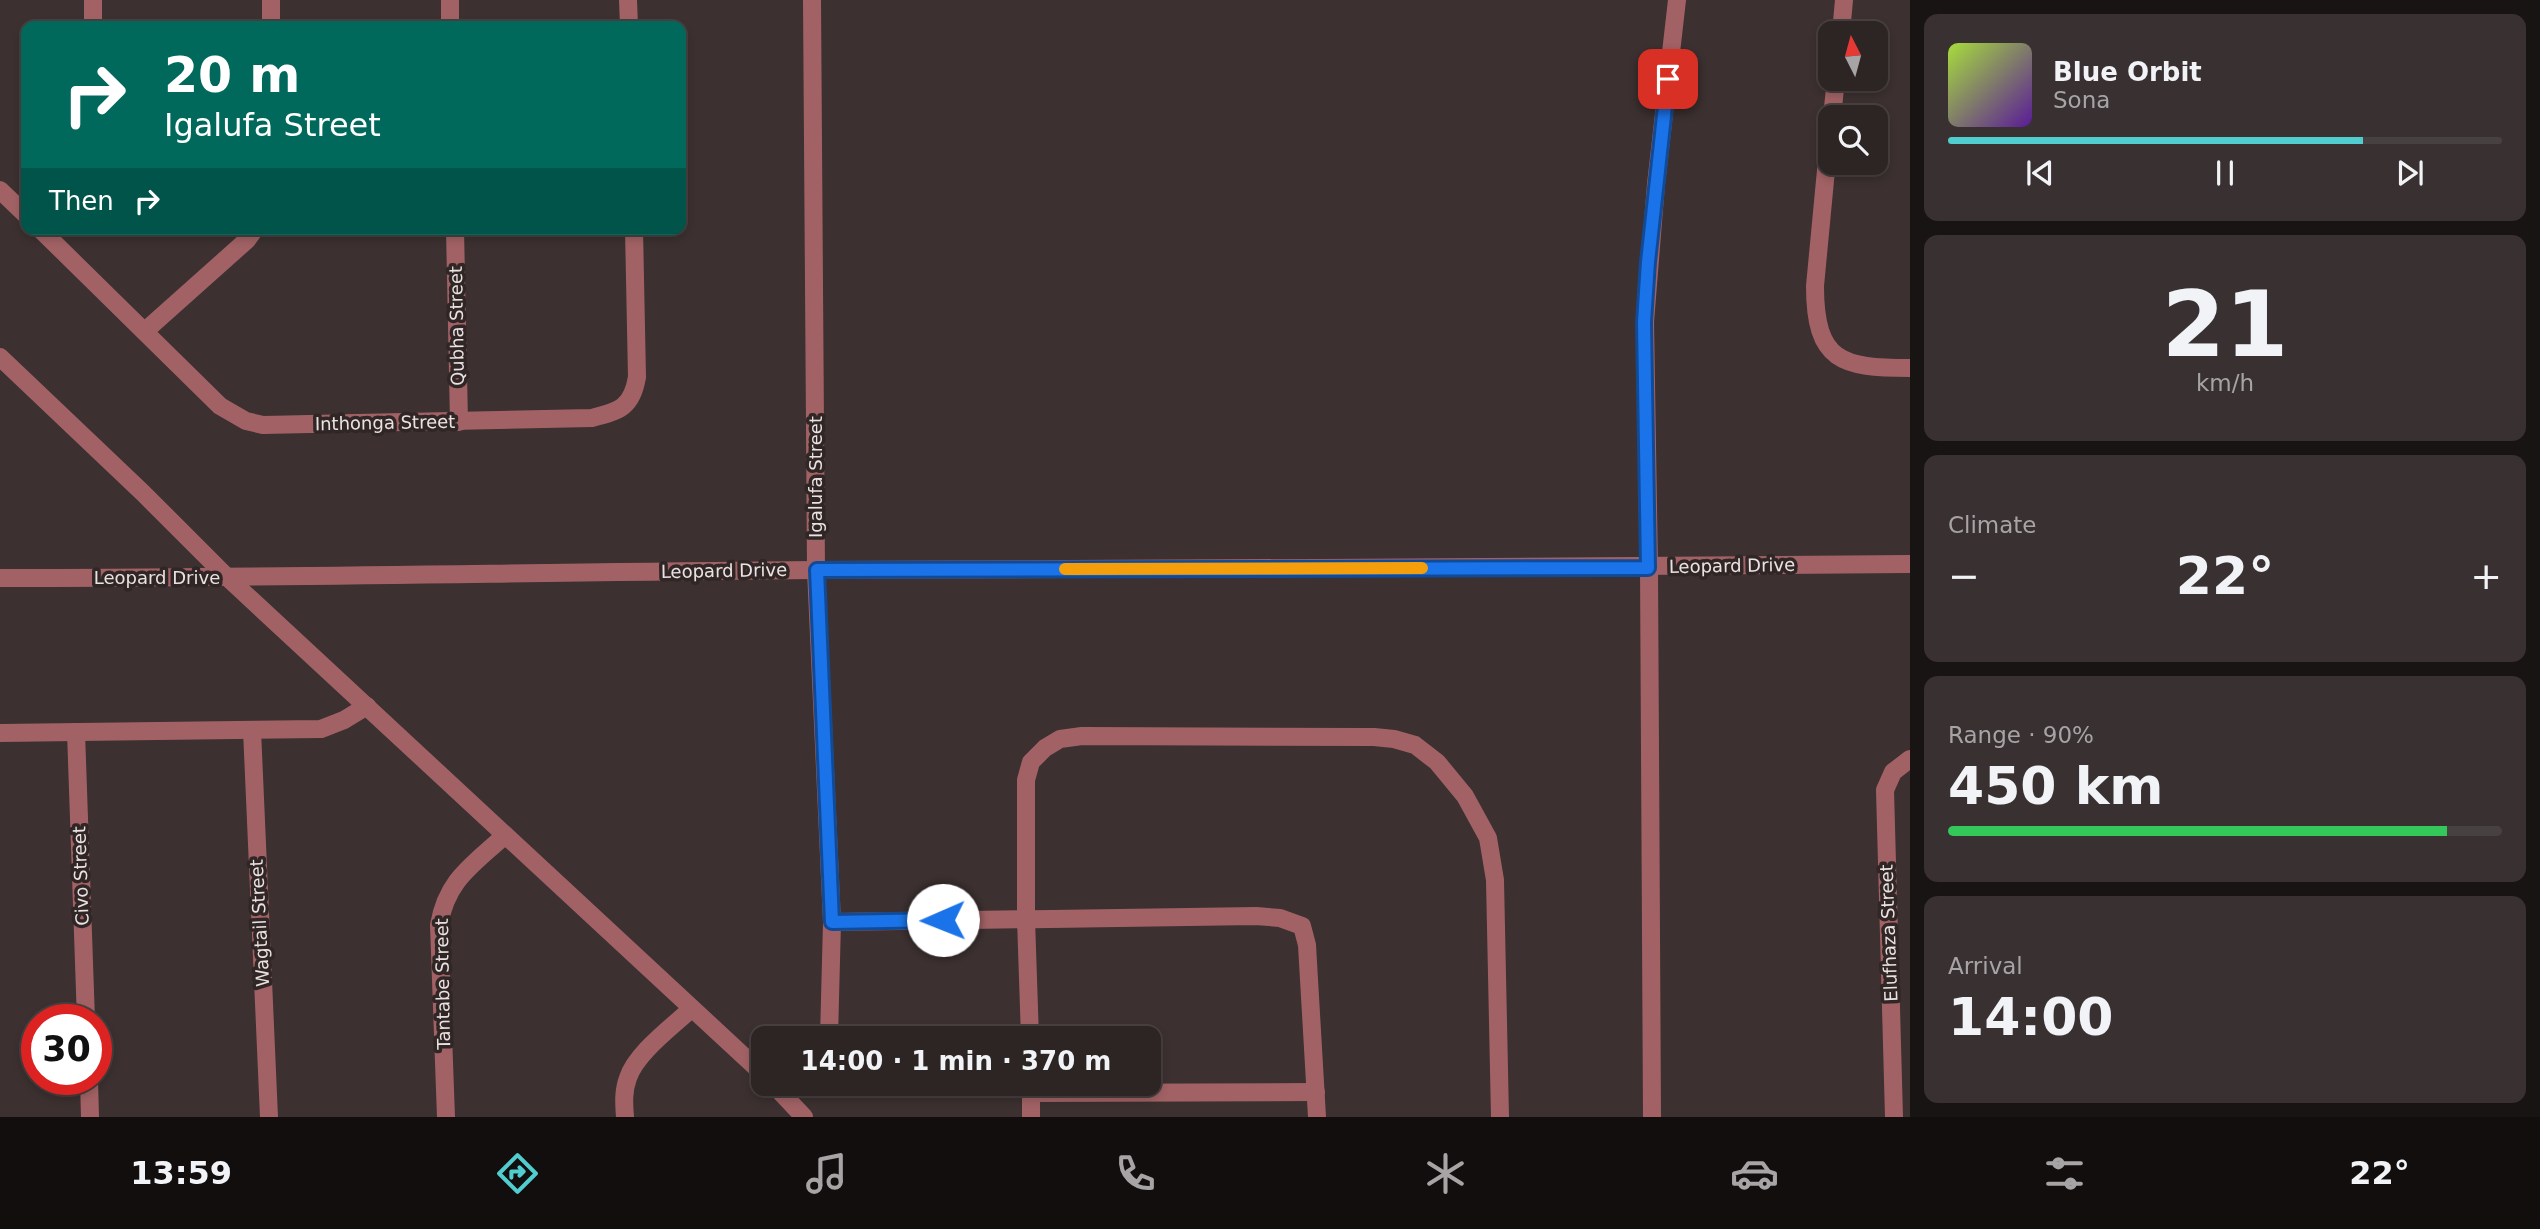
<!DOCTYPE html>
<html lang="en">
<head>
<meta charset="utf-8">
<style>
	:root { --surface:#2d2424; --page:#393031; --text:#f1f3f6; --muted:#a7a4a6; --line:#484141; --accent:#52cdcf }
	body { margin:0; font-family:"DejaVu Sans",sans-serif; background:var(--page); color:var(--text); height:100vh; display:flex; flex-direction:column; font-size:26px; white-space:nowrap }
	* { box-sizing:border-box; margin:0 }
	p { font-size:23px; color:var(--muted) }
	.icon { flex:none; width:38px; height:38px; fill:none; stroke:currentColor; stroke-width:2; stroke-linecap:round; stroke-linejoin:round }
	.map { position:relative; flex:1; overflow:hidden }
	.panel { display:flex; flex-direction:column; gap:14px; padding:14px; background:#191414; width:630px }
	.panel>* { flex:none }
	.banner { position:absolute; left:21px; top:21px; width:665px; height:214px; border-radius:14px; box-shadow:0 4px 10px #0003,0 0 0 2px var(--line); background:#00695c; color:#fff; overflow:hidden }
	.needle { width:46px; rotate:354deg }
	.controls { position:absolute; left:1818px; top:21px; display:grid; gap:14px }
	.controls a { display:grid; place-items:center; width:70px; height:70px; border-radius:14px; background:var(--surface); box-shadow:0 4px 10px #0003,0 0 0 2px var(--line); font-size:35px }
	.speed { position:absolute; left:21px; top:1004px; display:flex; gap:14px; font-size:35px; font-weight:700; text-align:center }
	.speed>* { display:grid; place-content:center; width:91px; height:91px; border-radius:50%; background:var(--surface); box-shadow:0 4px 10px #0003,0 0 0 2px var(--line); line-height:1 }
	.speed .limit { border:10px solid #d22; background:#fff; color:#111 }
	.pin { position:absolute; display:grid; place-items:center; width:60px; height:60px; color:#fff; margin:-30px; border-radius:14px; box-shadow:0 4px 10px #0006 }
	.me { position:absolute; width:77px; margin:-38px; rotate:269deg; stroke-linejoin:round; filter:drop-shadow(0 0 5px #0008) }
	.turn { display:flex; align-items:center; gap:24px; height:147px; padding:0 28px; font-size:32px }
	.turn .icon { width:91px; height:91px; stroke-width:2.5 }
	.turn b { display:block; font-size:49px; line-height:60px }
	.then { display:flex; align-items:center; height:66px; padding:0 28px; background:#0003; gap:14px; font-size:26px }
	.big { font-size:52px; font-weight:800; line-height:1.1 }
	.panel .widget { flex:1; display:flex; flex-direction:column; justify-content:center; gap:10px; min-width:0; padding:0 24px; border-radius:14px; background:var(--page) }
	.panel .dial { align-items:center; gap:0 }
	.dial b { font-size:91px; line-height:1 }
	.song { display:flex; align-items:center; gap:21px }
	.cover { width:84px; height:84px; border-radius:10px; background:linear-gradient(135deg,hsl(80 70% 55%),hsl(270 70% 35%)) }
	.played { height:7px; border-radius:4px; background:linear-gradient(90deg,var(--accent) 75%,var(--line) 75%) }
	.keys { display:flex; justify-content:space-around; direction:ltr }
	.heat { display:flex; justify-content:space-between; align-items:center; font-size:38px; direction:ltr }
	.charge { height:10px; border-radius:5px; background:linear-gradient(90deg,#34c759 90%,var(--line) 0) }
	.trip { position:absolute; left:751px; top:1026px; width:410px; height:70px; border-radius:14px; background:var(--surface); box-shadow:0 4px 10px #0003,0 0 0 2px var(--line); font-weight:800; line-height:70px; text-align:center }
	.tabs { display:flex; height:112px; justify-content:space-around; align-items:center; background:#120e0e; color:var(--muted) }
	.tabs .icon { width:49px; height:49px }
	.tabs .on { color:var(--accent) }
	.tabs b { font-size:32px; color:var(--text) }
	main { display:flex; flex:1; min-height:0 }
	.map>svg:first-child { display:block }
</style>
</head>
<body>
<main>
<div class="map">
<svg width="1910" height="1117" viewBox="0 0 1910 1117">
	<rect width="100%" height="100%" fill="#3c3030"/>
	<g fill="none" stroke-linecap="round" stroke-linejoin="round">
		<g stroke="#a26265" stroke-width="18">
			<polyline points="93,0 93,26"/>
			<polyline points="271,0 271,26"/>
			<polyline points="450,0 450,26"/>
			<polyline points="628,0 629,26"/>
			<polyline points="812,0 816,570 832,922 829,1038"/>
			<polyline points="1841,33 1844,0"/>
			<polyline points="1832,117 1836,79"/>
			<path d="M1830,128L1815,286C1815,362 1842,368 1910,368"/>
			<polyline points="0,190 26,215"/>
			<path d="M40,229L220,406L246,421L263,425L592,418C620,411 632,407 637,377L634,229"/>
			<polyline points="455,229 459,422"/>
			<polyline points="145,331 247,240 255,229"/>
			<polyline points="0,357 143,493 228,578 763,1074"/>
			<path d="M0,578C272,578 544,572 816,570C1181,567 1545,569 1910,564"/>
			<polyline points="252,730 269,1117"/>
			<polyline points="76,732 86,1020"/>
			<polyline points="0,733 321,729 344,720 367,706"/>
			<polyline points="832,922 1256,916 1280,918 1302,926 1307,945 1317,1117"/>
			<polyline points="1030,1038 1026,919 1026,780 1031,762 1045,748 1060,739 1082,736 1374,737 1394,739 1415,745 1437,762 1465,796 1488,838 1495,880 1500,1117"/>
			<polyline points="89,1080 90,1117"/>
			<polyline points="772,1083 804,1117"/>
			<polyline points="1032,1093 1316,1092"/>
			<path d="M446,1117L439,925C447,879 473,865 505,835"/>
			<path d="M625,1117C624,1104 623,1091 628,1078C636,1053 672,1027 691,1009"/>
			<polyline points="1031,1117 1031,1083"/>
			<polyline points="1652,1117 1649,567 1645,322 1656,184 1677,0"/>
			<polyline points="1894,1117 1885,790 1893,772 1910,759"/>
		</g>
	</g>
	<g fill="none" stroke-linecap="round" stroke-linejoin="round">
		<g stroke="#114b97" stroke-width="18">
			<polyline id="route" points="943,920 832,922 817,570 1648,568 1644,322 1648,262 1668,79"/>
		</g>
		<use href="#route" stroke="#1a73e8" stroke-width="12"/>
		<polyline stroke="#f59e0b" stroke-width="12" points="1065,569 1422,568"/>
	</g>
	<g text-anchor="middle" stroke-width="7" stroke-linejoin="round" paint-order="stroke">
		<g font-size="18" fill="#eae2e2" stroke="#312626">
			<text transform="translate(457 326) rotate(-91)" y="6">Qubha Street</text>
			<text transform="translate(385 423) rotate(-1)" y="6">Inthonga Street</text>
			<text transform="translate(816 477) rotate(-90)" y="6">Igalufa Street</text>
			<text transform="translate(1732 566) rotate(-1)" y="6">Leopard Drive</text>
			<text transform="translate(724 571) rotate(-1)" y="6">Leopard Drive</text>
			<text x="157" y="584">Leopard Drive</text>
			<text transform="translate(81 876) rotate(-92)" y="6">Civo Street</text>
			<text transform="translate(260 923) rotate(-93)" y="6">Wagtail Street</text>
			<text transform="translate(1889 933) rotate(-92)" y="6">Elufhaza Street</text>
			<text transform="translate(443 984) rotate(-91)" y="6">Tantabe Street</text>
		</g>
	</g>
</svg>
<div class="controls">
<a><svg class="needle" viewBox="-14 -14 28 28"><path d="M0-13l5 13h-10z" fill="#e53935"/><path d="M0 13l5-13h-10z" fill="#a7a4a6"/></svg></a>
<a><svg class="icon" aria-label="search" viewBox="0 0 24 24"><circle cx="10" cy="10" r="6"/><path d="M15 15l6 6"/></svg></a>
</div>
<div class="speed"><div class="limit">30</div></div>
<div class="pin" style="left:1668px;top:79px;background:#d93025"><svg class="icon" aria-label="arrive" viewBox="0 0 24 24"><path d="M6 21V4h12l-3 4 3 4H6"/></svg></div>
<svg class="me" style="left:943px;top:920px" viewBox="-20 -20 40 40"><circle r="19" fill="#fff"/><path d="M0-13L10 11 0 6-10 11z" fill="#1a73e8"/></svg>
<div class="trip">14:00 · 1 min · 370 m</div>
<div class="banner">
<div class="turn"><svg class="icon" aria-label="right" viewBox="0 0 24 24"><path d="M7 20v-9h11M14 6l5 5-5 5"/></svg><div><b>20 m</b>Igalufa Street</div></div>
<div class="then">Then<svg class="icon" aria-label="right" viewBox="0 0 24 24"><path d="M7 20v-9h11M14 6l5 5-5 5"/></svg></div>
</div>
</div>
<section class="panel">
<div class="widget">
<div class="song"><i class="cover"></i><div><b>Blue Orbit</b><p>Sona</p></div></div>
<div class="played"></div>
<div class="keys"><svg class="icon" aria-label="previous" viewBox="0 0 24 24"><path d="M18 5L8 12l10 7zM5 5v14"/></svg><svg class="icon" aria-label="pause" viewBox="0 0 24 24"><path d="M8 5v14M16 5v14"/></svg><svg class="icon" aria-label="next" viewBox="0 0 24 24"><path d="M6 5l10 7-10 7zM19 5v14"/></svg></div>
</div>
<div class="widget dial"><b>21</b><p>km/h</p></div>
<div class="widget"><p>Climate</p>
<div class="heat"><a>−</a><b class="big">22°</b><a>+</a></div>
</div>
<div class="widget"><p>Range · 90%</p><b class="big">450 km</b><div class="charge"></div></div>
<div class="widget"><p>Arrival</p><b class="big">14:00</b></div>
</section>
</main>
<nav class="tabs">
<b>13:59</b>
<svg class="icon on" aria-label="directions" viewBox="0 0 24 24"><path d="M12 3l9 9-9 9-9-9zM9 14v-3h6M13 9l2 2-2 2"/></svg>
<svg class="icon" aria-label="music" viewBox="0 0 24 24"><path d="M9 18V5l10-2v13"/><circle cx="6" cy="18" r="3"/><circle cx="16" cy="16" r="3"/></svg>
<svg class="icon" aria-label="phone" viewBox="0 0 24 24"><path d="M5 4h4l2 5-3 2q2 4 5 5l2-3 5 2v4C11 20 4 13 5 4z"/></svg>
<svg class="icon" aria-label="climate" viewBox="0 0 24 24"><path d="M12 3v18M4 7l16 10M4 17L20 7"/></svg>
<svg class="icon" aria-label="car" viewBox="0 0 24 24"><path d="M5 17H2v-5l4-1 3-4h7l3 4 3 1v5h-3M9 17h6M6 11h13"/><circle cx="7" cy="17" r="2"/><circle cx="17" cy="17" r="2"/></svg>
<svg class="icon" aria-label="filters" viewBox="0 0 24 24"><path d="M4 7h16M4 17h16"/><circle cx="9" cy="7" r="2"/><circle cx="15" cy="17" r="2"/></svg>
<b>22°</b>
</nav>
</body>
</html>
